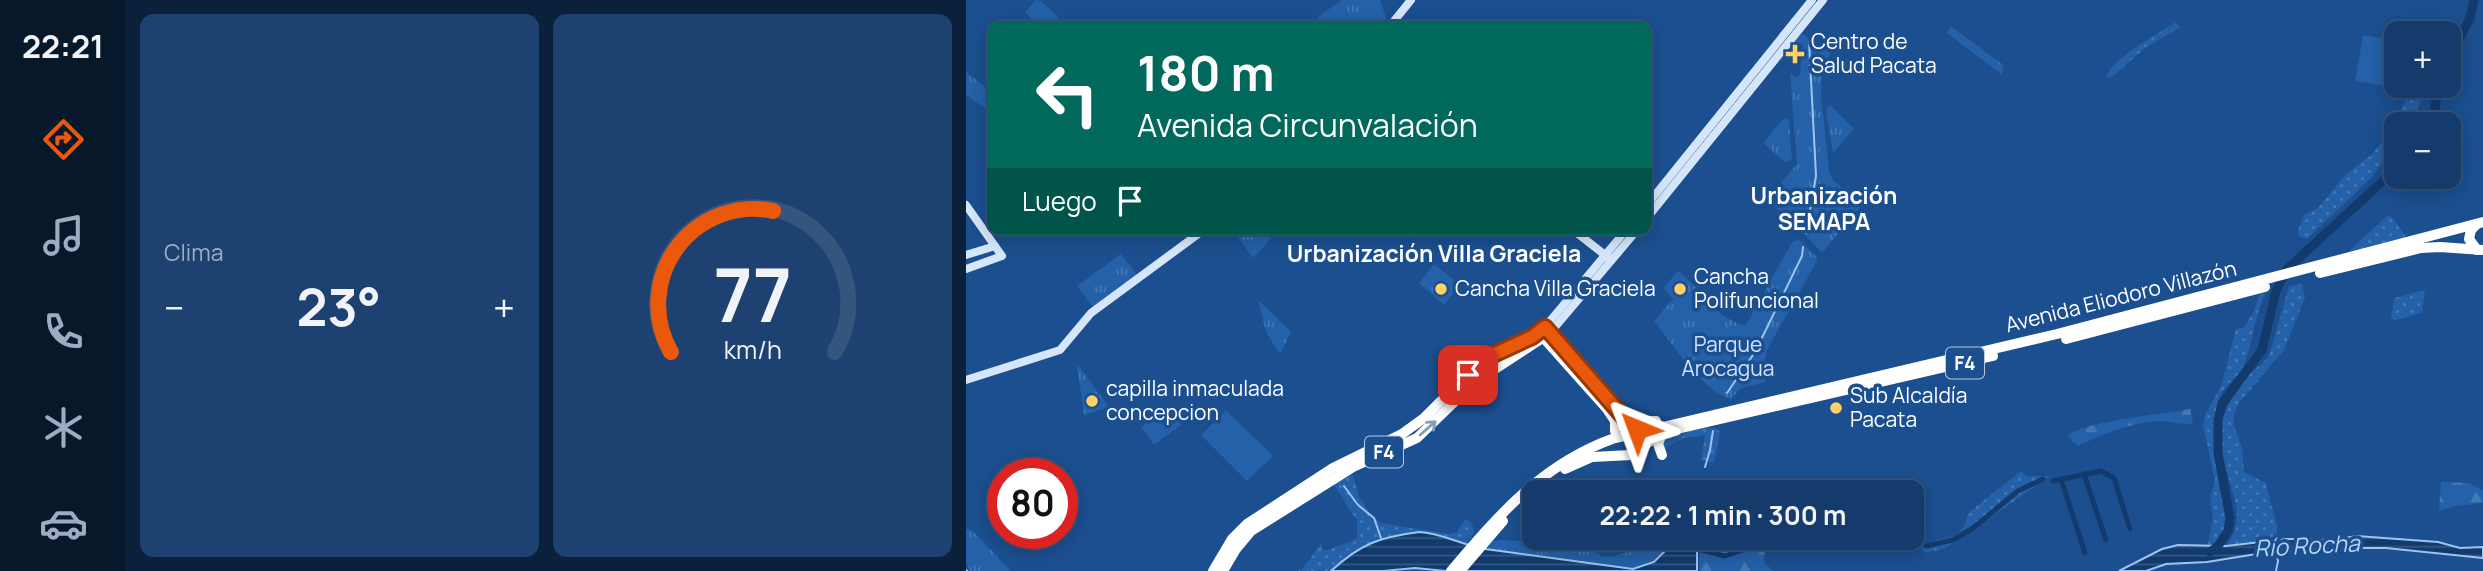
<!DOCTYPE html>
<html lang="es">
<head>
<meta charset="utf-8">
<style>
	:root { --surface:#143b6b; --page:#1d4271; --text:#f1f3f6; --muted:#9dadc1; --line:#33557e; --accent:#ea580c }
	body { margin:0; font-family:Manrope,sans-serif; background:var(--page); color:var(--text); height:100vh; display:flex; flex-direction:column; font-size:26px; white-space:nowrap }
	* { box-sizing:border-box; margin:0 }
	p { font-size:23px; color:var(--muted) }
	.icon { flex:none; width:38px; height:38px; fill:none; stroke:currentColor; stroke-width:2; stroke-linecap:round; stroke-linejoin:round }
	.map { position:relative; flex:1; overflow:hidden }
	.details { display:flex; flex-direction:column; gap:14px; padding:14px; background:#0b203b; width:840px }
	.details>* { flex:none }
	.banner { position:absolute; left:21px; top:21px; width:665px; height:214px; border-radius:14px; box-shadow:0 4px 18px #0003,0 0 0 2px var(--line); background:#00695c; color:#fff; overflow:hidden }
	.tools { position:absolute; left:1418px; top:21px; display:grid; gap:14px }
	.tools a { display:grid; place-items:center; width:77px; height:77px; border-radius:14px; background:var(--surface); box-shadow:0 4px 18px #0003,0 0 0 2px var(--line); font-size:35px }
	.speed { position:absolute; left:21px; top:458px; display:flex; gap:14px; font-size:35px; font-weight:700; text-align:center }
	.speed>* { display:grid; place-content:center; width:91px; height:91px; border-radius:50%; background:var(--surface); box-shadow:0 4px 18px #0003,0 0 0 2px var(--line); line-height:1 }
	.speed .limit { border:10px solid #d22; background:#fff; color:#111 }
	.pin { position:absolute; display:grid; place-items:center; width:60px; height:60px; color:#fff; margin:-30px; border-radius:14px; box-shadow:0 4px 10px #0006 }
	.me { position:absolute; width:77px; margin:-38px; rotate:316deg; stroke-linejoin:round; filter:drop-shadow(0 0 5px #0008) }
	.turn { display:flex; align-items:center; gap:24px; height:147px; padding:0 35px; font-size:32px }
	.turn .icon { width:91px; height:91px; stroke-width:2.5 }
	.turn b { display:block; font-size:49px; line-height:60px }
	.then { display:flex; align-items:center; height:66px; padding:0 35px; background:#0003; gap:14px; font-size:26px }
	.big { font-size:52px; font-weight:700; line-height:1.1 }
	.details .tile { flex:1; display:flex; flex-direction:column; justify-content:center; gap:10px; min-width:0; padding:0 24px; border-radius:14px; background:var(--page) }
	.details .dial { align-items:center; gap:0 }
	.dial svg { height:182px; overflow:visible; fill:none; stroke:var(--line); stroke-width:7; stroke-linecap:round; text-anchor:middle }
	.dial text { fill:var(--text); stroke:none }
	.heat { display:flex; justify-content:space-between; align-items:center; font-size:38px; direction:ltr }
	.details .tiles { flex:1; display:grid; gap:14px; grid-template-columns:repeat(2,1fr) }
	.trip { position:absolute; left:556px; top:480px; width:402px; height:70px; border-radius:14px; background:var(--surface); box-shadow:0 4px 18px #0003,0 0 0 2px var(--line); font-weight:700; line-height:70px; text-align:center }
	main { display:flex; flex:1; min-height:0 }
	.menu { display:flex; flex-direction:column; width:126px; justify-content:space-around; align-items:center; background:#08182b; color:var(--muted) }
	.menu .icon { width:49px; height:49px }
	.menu .current { color:var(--accent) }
	.menu b { font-size:32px; color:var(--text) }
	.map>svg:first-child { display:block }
</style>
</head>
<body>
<main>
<nav class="menu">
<b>22:21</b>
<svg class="icon current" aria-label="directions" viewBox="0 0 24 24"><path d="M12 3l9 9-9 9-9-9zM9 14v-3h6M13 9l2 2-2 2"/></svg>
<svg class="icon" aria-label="music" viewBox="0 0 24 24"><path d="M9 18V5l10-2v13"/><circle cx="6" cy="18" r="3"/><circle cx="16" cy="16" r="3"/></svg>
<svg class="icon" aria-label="phone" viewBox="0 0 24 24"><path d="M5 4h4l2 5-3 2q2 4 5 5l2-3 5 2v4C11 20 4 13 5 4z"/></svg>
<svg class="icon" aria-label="climate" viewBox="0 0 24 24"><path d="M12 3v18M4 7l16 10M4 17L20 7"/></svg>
<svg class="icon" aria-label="car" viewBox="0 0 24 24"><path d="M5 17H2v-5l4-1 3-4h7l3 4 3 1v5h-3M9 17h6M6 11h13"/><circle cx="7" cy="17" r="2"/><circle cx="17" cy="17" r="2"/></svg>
</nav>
<section class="details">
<div class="tiles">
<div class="tile"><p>Clima</p>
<div class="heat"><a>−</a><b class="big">23°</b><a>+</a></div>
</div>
<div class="tile dial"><svg viewBox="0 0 100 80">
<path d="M14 69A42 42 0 1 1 86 69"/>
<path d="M14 69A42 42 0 0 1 59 7" stroke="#ea580c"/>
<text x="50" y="56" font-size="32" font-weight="700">77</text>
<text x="50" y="72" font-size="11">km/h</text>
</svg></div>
</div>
</section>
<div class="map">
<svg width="1517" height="571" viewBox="0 0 1517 571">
	<defs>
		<pattern id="grass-dots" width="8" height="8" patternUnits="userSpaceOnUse" patternTransform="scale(1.75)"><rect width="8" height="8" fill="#2461a8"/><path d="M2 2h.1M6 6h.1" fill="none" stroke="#4579b5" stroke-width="1.8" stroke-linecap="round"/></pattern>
		<pattern id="forest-firs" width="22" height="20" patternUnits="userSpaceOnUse" patternTransform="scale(1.75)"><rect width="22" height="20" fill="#2461a8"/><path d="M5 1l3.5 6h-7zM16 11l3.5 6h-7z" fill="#4579b5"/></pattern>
		<pattern id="park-tufts" width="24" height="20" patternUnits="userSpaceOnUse" patternTransform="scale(1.75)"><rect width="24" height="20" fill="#2461a8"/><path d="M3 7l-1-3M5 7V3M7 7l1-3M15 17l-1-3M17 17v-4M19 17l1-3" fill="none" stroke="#4579b5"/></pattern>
		<pattern id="water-rules" width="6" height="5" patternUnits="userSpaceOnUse" patternTransform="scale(1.75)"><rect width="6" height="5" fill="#123a6d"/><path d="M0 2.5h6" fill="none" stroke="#365883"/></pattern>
	</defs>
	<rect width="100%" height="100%" fill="#1b4f8f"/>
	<g fill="url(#grass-dots)">
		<path d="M1210,22L1214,27L1179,48L1147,76L1140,79C1142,60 1194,33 1210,22Z"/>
		<polygon points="1447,86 1462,86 1444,124 1430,124 1430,145 1406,177 1341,239 1333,236 1332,230 1339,214 1352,208 1379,175 1404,156 1421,136"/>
		<path d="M1422,215C1433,221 1433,231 1442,238L1385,252L1383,251Z"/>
		<path d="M1336,284L1339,298L1318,350L1272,404L1268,415V425L1276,448L1278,472L1300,483L1311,527V541L1260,546C1264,540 1268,533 1270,527C1277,492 1243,454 1258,415C1264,401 1272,385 1283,374C1290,368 1297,364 1303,356L1323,286Z"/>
		<polygon points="1459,290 1456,313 1429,320 1425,318 1428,298"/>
		<path d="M1300,293C1288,315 1287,342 1278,366C1274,374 1267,379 1261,386C1247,401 1249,424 1249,443C1250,471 1279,536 1242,545L1247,518L1244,498L1249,480L1237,425L1239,415L1255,386L1270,329L1278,328L1288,310L1294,294Z"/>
		<polygon points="735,427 750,428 754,432 748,463 735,460 739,435 718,438 696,449 695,442 700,436"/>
		<path d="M1055,471L1061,476H1084L986,544L977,549L958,553L957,548C973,531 996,548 1002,513Z"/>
		<path d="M387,475L393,496L403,512L414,523L484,534L491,532L499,519L506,523L508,532L505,538L496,545L472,534L453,532L381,556L365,571H332C343,565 346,553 355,544L358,551L386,541L391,537V521L368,485L371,480Z"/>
	</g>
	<g fill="url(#forest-firs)">
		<path d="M1224,409L1227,423C1215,426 1206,421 1194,421C1165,422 1138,434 1112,446L1102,436C1116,421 1200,414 1224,409Z"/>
		<polygon points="1475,482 1503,483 1517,490 1517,503 1489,506 1473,511"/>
		<polygon points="789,543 797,545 799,548 798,563 808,571 733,571 734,550 768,550"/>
	</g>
	<g fill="url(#park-tufts)">
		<polygon points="70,0 75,1 102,26 73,26 59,12"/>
		<polygon points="376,0 414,0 422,23 420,26 353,26 351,22 353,16"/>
		<polygon points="985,26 1037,65 1036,75 981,33"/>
		<polygon points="834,32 864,53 856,72 855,94 863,171 867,180 896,205 856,253 831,226 801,200 831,164 824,73 830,77 834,75 837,45 831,42 815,61 811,58"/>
		<polygon points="0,72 26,92 26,103 19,108 0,95"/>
		<polygon points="864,105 888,129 867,153 860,109"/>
		<polygon points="818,118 823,120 826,159 820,163 797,143"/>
		<polygon points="266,229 310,229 311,232 287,258"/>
		<path d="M832,239L851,257V261L801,350L796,370L800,382L775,388L765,399C737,392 706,343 688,321L707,299L697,288L712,271L741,297V302C751,311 767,324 780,325L826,242Z"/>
		<polygon points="155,254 171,275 127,307 111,286"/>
		<polygon points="468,264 494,285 478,305 453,283"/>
		<polygon points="292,300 325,332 315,352 313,353 300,332"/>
		<polygon points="111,365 112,365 143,407 118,415"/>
		<polygon points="0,529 6,530 45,571 4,571 0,562"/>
		<path d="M692,537H713L687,562L667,569L520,550L527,541L535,540L621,544C626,547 628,552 633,555C646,563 680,543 692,537Z"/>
	</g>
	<g fill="#2461a8">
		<polygon points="1397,35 1428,40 1421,86 1389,81"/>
		<polygon points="766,324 786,340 759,377 738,362"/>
		<polygon points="202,407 215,425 188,445 175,427"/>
		<polygon points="260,410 307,456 281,481 235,435"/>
	</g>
	<g fill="url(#water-rules)" stroke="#9cc4f0" stroke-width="2">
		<path d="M453,532C476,533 496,545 519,549L667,569L688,562L713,537H731V571H480L449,568L417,571H365C394,544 414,537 453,532Z"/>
		<polygon points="1391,536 1472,542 1494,548 1517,547 1517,558 1420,548 1381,548 1309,551 1241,562 1200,564 1180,571 1153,571 1196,549 1212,545 1260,546 1321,539 1366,540"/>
	</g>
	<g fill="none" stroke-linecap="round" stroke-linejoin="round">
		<g stroke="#9cc4f0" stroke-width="2">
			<polyline points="840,233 850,176 843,41"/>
			<polyline points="761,393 789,352 836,256 837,247"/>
			<polyline points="739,467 744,450 747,431"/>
			<polyline points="378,486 392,505 408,518 415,538"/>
			<polyline points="0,570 1,571"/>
			<polyline points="1310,571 1312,561 1310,551"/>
		</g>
		<g stroke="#123a6d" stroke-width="5">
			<polyline points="1118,474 1140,540"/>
			<polyline points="1095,479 1119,553"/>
			<polyline points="1087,481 1135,471 1148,478 1164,529"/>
			<polyline points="902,537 953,545"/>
			<polyline points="960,546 987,540 1007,528 1052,491 1077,479"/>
			<polyline points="727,548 759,556 800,542 826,537"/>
		</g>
		<g stroke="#123a6d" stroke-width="9">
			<polyline points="1482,61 1504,18 1508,0"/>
			<polyline points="1466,124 1473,86"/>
			<polyline points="1244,552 1252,546 1262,531 1264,518 1252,453 1252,420 1256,404 1296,350 1310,291 1321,269 1430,169"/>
		</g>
		<g stroke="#d6e6fa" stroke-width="8">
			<polyline points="424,26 445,0"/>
			<polyline points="0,205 36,256 0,269"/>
			<polyline points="681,205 846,0"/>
			<polyline points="681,218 857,0"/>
			<polyline points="606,229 644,259"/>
			<polyline points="0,255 29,246"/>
			<polyline points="579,327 661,229"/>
			<polyline points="584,333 672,229"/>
			<polyline points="0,380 94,350 125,313 239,229"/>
		</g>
		<g stroke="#fff" stroke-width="10">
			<polyline points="1510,225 1505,230 1503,239 1511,250"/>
			<polyline points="1354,273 1455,248 1474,247 1517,250"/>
			<polyline points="574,334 641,409 649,421 649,431"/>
			<polyline points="1100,339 1299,287"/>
			<polyline points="658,414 674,421 690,421"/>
			<polyline points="696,434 692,444 696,455"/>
			<polyline points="599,469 626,457 665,455 690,437 711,429 1027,356"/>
			<polyline points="247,571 266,539 281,524 367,468 436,434 458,418 501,375 521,360 538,349 566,337 579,327 657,417 672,431 676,439 674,448"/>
			<polyline points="257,571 270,549 285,531 387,467 451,438 509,382 584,333"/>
			<path d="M485,571C533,515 575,465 646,439L1091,334L1517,222"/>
			<polyline points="494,571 537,521"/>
		</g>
	</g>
	<defs><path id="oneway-shaft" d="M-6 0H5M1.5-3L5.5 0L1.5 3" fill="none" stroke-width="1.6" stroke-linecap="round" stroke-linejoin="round" transform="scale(1.75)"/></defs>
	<use stroke="#829ec1" href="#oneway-shaft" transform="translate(462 428) rotate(-42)"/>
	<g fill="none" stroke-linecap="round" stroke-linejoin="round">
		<g stroke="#983908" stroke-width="18">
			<polyline id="route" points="502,375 527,355 566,337 579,327 660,420 671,429"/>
		</g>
		<use href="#route" stroke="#ea580c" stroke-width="12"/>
	</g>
	<g fill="#ffd166" stroke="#1b4f8f" stroke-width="2.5">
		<path d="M825.5 43.5h7v7h7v7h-7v7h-7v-7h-7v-7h7z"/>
		<circle cx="475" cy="289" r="7"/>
		<circle cx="714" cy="289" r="7"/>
		<circle cx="126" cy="401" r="7"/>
		<circle cx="870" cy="408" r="7"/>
	</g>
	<g text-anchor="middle" stroke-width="7" stroke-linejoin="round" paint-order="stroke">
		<g fill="#1b4f8f" stroke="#bbcadd" stroke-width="2">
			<rect x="980" y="347.5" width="38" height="31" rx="5"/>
			<rect x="399" y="436.5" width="38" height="31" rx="5"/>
		</g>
		<g font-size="19" font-weight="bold" fill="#fff">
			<text x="999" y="370">F4</text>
			<text x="418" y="459">F4</text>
		</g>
		<g font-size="21" fill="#fff" stroke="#1b4f8f" text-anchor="start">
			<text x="845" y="49">Centro de<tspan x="845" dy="24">Salud Pacata</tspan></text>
			<text x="728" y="284">Cancha<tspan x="728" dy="24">Polifuncional</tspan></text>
			<text x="489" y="296">Cancha Villa Graciela</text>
			<text x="140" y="396">capilla inmaculada<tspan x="140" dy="24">concepcion</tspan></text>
			<text x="884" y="403">Sub Alcaldía<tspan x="884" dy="24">Pacata</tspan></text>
		</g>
		<g font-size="21" fill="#fff" stroke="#1b4f8f">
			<text transform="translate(1155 297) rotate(-14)" y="7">Avenida Eliodoro Villazón</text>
		</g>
		<g font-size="21" fill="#cfe3fa" stroke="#1b4f8f">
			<text x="762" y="352">Parque<tspan x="762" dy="24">Arocagua</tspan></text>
		</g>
		<g font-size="23" font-weight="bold" fill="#fff" stroke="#1b4f8f">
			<text x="858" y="204">Urbanización<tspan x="858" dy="26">SEMAPA</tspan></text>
			<text x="468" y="262">Urbanización Villa Graciela</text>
		</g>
		<g font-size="23" font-style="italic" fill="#b5d3f5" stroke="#1b4f8f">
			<text transform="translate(1341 546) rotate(-3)" y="8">Río Rocha</text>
		</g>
	</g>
</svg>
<div class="tools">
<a>+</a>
<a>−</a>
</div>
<div class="speed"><div class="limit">80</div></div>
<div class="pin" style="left:502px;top:375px;background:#d93025"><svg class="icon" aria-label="arrive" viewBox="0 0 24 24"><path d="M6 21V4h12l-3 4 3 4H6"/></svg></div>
<svg class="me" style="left:671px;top:429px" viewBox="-20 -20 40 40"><path d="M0-17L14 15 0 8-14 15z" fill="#ea580c" stroke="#fff" stroke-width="4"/></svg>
<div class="trip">22:22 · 1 min · 300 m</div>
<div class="banner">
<div class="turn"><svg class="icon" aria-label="left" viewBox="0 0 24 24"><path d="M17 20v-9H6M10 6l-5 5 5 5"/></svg><div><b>180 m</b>Avenida Circunvalación</div></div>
<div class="then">Luego<svg class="icon" aria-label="arrive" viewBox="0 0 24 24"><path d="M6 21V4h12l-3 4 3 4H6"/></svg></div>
</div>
</div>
</main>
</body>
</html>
